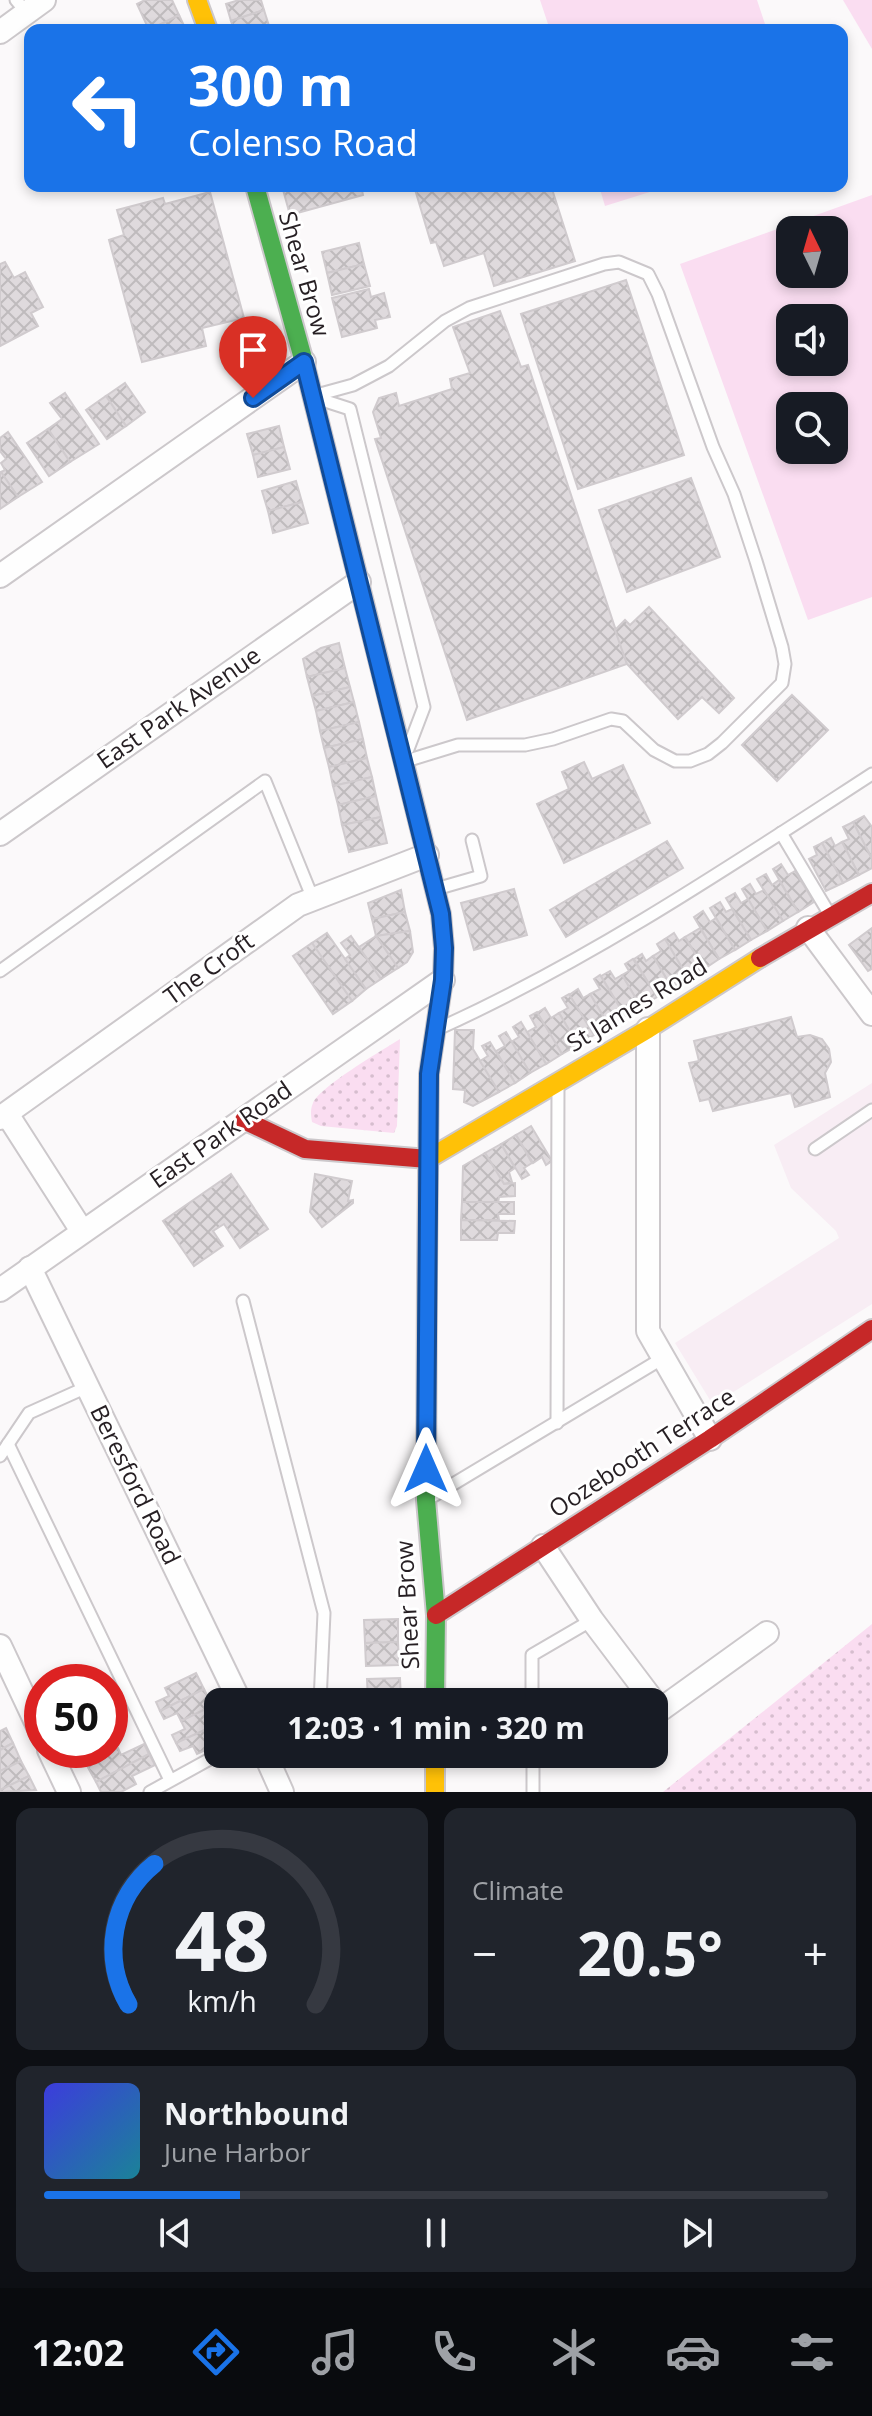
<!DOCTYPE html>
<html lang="en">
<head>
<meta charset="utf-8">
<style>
	:root { --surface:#171b24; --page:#20242c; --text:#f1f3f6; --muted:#9ea1a6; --line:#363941; --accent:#1a73e8 }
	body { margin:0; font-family:"Open Sans",sans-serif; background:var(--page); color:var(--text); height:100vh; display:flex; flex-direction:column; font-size:30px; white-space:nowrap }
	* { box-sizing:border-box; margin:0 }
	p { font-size:26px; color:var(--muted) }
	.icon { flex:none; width:44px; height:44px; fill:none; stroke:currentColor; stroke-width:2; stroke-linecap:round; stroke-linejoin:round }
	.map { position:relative; height:1792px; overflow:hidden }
	.drawer { display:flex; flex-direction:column; gap:16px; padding:16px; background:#0d0f14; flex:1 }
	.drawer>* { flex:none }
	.hud { position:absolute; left:24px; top:24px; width:824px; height:168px; border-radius:16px; box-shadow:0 4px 12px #0003; background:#1a73e8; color:#fff; overflow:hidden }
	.needle { width:52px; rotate:355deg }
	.fabs { position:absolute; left:776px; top:216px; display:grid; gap:16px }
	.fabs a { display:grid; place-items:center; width:72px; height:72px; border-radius:16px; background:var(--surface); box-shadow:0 4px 12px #0003; font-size:40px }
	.speed { position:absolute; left:24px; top:1664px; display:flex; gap:16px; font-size:40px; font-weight:700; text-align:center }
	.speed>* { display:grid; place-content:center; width:104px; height:104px; border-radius:50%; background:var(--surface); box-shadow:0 4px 12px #0003; line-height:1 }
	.speed .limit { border:12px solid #d22; background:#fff; color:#111 }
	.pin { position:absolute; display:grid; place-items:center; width:68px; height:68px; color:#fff; margin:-82px -34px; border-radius:50% 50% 50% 0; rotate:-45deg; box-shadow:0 0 8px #0007 }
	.pin .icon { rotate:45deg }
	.me { position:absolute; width:88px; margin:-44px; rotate:0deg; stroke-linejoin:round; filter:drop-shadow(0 0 6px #0008) }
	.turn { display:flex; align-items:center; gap:28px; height:168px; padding:0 32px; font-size:36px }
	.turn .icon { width:104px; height:104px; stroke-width:2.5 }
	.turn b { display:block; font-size:56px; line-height:68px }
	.big { font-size:60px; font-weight:700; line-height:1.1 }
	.drawer .widget { flex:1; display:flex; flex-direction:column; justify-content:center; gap:12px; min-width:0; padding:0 28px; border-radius:16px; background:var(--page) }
	.drawer .dial { align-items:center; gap:0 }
	.dial svg { height:208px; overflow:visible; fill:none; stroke:var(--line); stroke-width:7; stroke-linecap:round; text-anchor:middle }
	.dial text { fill:var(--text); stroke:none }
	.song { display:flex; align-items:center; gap:24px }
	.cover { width:96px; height:96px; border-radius:12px; background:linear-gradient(135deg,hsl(240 70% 55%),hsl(190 70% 35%)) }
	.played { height:8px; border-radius:4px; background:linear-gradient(90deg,var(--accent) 25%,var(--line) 25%) }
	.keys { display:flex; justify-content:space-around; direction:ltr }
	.heat { display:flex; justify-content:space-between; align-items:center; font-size:44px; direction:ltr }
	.drawer .tiles { flex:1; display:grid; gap:16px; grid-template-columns:1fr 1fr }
	.widget:last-child { grid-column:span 2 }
	.trip { position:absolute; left:204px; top:1688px; width:464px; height:80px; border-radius:16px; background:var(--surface); box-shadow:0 4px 12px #0003; font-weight:700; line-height:80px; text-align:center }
	.tab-bar { display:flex; height:128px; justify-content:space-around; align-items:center; background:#090b0e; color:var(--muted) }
	.tab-bar .icon { width:56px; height:56px }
	.tab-bar .selected { color:var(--accent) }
	.tab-bar b { font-size:36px; color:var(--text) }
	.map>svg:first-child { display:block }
</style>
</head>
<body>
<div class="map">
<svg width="872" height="1792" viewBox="0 0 872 1792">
	<defs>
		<pattern id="grass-dots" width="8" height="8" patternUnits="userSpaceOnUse" patternTransform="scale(2)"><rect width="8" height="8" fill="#faddf1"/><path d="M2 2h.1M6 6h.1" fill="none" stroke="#d6bdce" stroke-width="1.8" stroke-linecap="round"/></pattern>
		<pattern id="building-cross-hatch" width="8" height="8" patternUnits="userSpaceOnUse" patternTransform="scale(2)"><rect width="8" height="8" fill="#dfdadd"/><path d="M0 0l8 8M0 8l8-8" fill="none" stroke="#bfbbbd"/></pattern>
	</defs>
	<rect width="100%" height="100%" fill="#fbf9fa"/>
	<polygon fill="#f8edf4" points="872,1083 872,1304 713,1405 675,1343 839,1238 836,1231 791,1188 774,1145"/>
	<g fill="url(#grass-dots)">
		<path d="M400,1039L397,1126L394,1133L321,1126L312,1122C311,1115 310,1110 313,1103C321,1086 381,1051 400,1039Z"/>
		<polygon points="872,1624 872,1792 663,1792"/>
	</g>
	<g fill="#faddf1" fill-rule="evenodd">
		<polygon points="540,0 757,0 767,30 550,30"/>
		<polygon points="843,0 872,0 872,49"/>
		<polygon points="599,186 669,186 605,206"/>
		<path d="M872,195V597L808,620L680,264ZM790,230H834V274H790ZM790,318H834V362H790ZM790,406H834V450H790Z"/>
	</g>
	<g fill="url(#building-cross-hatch)" stroke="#d0cbce" stroke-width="2">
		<polygon points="145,0 172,0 179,15 149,30 137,4"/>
		<polygon points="239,0 261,0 264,10 231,21 226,4"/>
		<polygon points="264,10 270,29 234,30 231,21"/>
		<polygon points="179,15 186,30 150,30"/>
		<polygon points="282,186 361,186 363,195 290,215"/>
		<polygon points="414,186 551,186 575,261 494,286 484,253 444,266 436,242 431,243"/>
		<polygon points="210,192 244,318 202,328 206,346 142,362 109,240 124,235 117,210 163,198 165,204"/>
		<polygon points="359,243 364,264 327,273 322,252"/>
		<polygon points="5,262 14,278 25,272 43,307 31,313 38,326 0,346 0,264"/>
		<polygon points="364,264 370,286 332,295 327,273"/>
		<polygon points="626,280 684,455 578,489 521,314"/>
		<polygon points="369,289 371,297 384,293 390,317 375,320 377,328 342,337 332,298"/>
		<polygon points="500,311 521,367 528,365 627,664 467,720 375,439 381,438 373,412 379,398 396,393 399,406 452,389 450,379 470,373 453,327"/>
		<polygon points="125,383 145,412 126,426 106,396"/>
		<polygon points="65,393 99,444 70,462 48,429 62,419 50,403"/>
		<polygon points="106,396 126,426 107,439 86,410"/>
		<polygon points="279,426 284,447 253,455 247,434"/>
		<polygon points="48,429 70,462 49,476 27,443"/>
		<polygon points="8,432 42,482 18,497 1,472 5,470 1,463 6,459 0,451 0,438"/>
		<polygon points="284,447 290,469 258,477 253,455"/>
		<polygon points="1,472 18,497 0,509 0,473"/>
		<polygon points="691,478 720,557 627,592 599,510"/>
		<polygon points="296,481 302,502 268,511 262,491"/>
		<polygon points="302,502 308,523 273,533 268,511"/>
		<polygon points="649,607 734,698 719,713 702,697 678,719 627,664 615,630 625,620 630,625"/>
		<polygon points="339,643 345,668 307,677 303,659 321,648"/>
		<polygon points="345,668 350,687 312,696 307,677"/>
		<polygon points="350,687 354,702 316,711 312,696"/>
		<polygon points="792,695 828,730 777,781 742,745"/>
		<polygon points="354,702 359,722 320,731 316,711"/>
		<polygon points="359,722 363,739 324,748 320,731"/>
		<polygon points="363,739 367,758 329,767 324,748"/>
		<polygon points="367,758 372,777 333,786 329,767"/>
		<polygon points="584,762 592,779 623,765 650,823 564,863 537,804 569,789 562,772"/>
		<polygon points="372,777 376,796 338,805 333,786"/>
		<polygon points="376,796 381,817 342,825 338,805"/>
		<polygon points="864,816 872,827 872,859 853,822"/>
		<polygon points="381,817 387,843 349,852 342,825"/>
		<polygon points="853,822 872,859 872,868 859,875 842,842 849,839 843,827"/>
		<polygon points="831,838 835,846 842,842 859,875 843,883 822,843"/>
		<polygon points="667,841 683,868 566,937 550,910"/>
		<polygon points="822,843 843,883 826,891 809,859 817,855 814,847"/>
		<polygon points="781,864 788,875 795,871 814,902 798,912 773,869"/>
		<polygon points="766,874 772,885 779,880 798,912 783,921 757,879"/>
		<polygon points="750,884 756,894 764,890 783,921 767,931 742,889"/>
		<polygon points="514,889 527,935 474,950 461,903"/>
		<polygon points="401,890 405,912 372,919 368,903"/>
		<polygon points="735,893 741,903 748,899 767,931 751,940 726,898"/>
		<polygon points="720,902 726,912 732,909 751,940 735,950 710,908"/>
		<polygon points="703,911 710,922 716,918 735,950 719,959 694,917"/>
		<polygon points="405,912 410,931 376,936 372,919"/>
		<polygon points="700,928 719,959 704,969 685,937"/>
		<polygon points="872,928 872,969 868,971 849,945"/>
		<polygon points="410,931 413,952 407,962 398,968 376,936"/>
		<polygon points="327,933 366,989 352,1001 312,943"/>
		<polygon points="674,933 679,941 685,937 704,969 688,978 665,939"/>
		<polygon points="351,936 381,979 366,989 345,959 350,955 341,943"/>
		<polygon points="376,936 398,968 381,979 359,947"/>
		<polygon points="665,939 688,978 672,988 653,956 661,951 657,944"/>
		<polygon points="312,943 352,1001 333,1014 293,956"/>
		<polygon points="642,954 646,961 653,956 672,988 657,997 634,959"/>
		<polygon points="633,959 657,997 641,1007 622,975 629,971 625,964"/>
		<polygon points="610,971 615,979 622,975 641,1007 625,1016 601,976"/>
		<polygon points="600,975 625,1016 609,1026 590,994 600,989 594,979"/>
		<polygon points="578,989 583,998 590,994 609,1026 594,1035 569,995"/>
		<polygon points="569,994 594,1035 578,1045 559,1013 568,1008 562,998"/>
		<polygon points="545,1008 551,1018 559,1013 578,1045 562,1054 537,1013"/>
		<polygon points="537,1012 562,1054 546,1064 527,1032 536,1027 530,1016"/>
		<polygon points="791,1017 797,1037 810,1035 822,1039 829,1049 831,1062 825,1073 830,1097 795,1107 791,1093 713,1111 709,1099 700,1101 689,1063 699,1061 694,1041"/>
		<polygon points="521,1022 546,1064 530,1073 511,1042 519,1037 513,1027"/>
		<polygon points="455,1030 474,1030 473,1049 499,1092 473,1106 464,1102 465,1090 453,1089"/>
		<polygon points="506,1032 530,1073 515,1083 496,1051 505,1046 499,1036"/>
		<polygon points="490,1042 515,1083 499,1092 480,1061 488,1056 482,1046"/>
		<polygon points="531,1126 552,1161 546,1165 542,1157 533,1163 516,1135"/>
		<polygon points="516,1135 532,1163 524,1168 529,1175 522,1179 501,1144"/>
		<polygon points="501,1144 515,1168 509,1172 512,1182 504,1184 485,1153"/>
		<polygon points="485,1153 504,1184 515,1183 515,1196 499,1197 498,1203 462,1202 463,1166"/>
		<polygon points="231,1174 268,1229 240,1248 224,1224 213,1231 223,1246 194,1266 163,1221"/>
		<polygon points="315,1174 352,1181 348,1201 353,1200 353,1203 322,1227 310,1212"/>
		<polygon points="462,1202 514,1202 514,1214 498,1214 499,1220 461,1220"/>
		<polygon points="461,1220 515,1221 514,1233 498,1233 497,1240 461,1240"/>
		<polygon points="398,1619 398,1642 365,1643 364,1620"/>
		<polygon points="398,1642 399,1665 366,1666 365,1643"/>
		<polygon points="196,1673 204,1689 160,1711 156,1702 169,1696 165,1688"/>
		<polygon points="400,1678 401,1701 368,1702 367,1679"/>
		<polygon points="118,1688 123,1699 110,1706 110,1692"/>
		<polygon points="204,1689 212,1706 181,1721 177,1713 164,1719 160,1711"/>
		<polygon points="123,1699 128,1709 110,1719 110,1706"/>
		<polygon points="212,1706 218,1724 176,1743 172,1735 185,1729 181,1721"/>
		<polygon points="218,1724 218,1744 197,1754 193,1746 180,1751 176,1743"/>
		<polygon points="6,1728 13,1743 0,1750 0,1731"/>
		<polygon points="13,1743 21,1761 0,1771 0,1750"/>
		<polygon points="144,1744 149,1754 96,1782 86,1764 118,1748 121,1755"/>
		<polygon points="149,1754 155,1765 132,1776 136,1784 121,1792 101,1792 96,1782"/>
		<polygon points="21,1761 29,1776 0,1790 0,1771"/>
		<polygon points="29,1776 36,1790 0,1792 0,1790"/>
	</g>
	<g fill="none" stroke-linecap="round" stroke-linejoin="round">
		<g stroke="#ccc8cb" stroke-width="15">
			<g id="lane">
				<polyline points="16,0 27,13"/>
				<polyline points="313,396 353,385 389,366 445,321 469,308 604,264 619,262 648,274 658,294 713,447 734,494 756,561 782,647 785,664 782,683 722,743 708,754 690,761 675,761 654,750 623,721 611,719 553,739 525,745 458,745 406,761"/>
				<polyline points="316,398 350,409 424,707 408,749"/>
				<polyline points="781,833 830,915"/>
				<polyline points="436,889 481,876 472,840"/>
				<polyline points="0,971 265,781 313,899"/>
				<path d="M440,1028C592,959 732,865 872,774"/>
				<polyline points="815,1149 872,1110"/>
				<polyline points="243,1301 324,1613 320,1702"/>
				<polyline points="557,1423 558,1085"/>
				<polyline points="8,1444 170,1780"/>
				<polyline points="0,1456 29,1413 87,1387"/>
				<polyline points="430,1498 663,1358"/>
				<polyline points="532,1702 532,1655 592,1620"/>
				<polyline points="533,1754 533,1792"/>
				<polyline points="270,1765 296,1754"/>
				<polyline points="150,1792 219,1754"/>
			</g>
		</g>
		<g stroke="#ccc8cb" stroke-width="26">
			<g id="street">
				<polyline points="0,32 44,0"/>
				<polyline points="0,576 304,362"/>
				<polyline points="0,834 359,582"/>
				<polyline points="808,928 872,1014"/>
				<polyline points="648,1029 648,1331 710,1439"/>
				<polyline points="7,1114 82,1231"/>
				<polyline points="0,1118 298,905 427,855"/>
				<polyline points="30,1268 240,1702"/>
				<polyline points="0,1290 443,980"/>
				<polyline points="543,1546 592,1620 660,1710 767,1633"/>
				<polyline points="0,1646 42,1735"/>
				<polyline points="49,1750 69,1792"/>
				<polyline points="265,1754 282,1792"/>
			</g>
		</g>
		<g stroke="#ccc8cb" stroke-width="22">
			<g id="fast">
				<polyline points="255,186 304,362 399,743"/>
				<polyline points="427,1274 426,1500 436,1615 435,1702"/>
			</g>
		</g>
		<g stroke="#ccc8cb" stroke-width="22">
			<g id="slow">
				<polyline points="197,0 208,30"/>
				<polyline points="399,743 441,914 444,948 443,980 429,1074 427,1274"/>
				<polyline points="428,1159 648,1029 760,958"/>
				<polyline points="435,1754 435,1792"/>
			</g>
		</g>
		<g stroke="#ccc8cb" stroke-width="22">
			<g id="jam">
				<polyline points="760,958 872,893"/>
				<polyline points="244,1120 305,1149 428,1159"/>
				<polyline points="436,1615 710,1439 872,1329"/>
			</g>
		</g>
		<use href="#lane" stroke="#fefefe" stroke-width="11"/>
		<use href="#street" stroke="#fefefe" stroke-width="22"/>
		<use href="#fast" stroke="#4caf50" stroke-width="18"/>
		<use href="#slow" stroke="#ffc107" stroke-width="18"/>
		<use href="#jam" stroke="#c62828" stroke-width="18"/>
	</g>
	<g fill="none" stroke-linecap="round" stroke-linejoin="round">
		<g stroke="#114b97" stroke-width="20">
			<polyline id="route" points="253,398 304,362 441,914 444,948 443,980 429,1074 426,1469"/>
		</g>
		<use href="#route" stroke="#1a73e8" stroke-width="14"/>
	</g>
	<g text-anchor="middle" stroke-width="6" stroke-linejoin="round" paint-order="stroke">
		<g font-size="24" fill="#261f23" stroke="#fff">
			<text transform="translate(304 274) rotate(74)" y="8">Shear Brow</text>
			<text transform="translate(179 708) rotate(-35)" y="8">East Park Avenue</text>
			<text transform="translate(209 969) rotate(-36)" y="8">The Croft</text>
			<text transform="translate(637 1005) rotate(-31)" y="8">St James Road</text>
			<text transform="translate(221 1135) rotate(-35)" y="8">East Park Road</text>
			<text transform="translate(642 1453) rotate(-33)" y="8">Oozebooth Terrace</text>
			<text transform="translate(135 1485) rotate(64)" y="8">Beresford Road</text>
			<text transform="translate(408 1605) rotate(-93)" y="8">Shear Brow</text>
		</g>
	</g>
</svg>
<div class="fabs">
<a><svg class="needle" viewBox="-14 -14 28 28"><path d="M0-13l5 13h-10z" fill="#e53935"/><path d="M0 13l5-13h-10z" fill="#9ea1a6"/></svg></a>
<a><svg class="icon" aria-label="sound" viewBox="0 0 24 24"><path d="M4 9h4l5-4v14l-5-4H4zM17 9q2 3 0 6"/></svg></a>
<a><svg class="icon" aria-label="search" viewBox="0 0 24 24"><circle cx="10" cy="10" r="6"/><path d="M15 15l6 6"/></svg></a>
</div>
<div class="speed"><div class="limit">50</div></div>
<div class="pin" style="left:253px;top:398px;background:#d93025"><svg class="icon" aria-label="arrive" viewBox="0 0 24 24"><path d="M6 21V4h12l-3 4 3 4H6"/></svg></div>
<svg class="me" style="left:426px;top:1469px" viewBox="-20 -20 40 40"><path d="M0-17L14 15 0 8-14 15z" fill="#1a73e8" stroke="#fff" stroke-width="4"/></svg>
<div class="trip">12:03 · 1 min · 320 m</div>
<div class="hud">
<div class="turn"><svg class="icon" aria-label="left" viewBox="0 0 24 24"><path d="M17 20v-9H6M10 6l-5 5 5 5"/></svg><div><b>300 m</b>Colenso Road</div></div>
</div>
</div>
<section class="drawer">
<div class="tiles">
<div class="widget dial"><svg viewBox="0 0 100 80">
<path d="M14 69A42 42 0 1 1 86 69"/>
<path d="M14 69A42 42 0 0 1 24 15" stroke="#1a73e8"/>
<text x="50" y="56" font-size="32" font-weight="700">48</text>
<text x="50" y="72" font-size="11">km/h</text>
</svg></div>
<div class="widget"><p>Climate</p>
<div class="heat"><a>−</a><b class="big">20.5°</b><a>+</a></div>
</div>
<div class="widget">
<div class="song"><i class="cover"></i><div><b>Northbound</b><p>June Harbor</p></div></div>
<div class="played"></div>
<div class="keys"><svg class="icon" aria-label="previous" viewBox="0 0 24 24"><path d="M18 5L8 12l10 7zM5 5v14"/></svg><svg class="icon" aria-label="pause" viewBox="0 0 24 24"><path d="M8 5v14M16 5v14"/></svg><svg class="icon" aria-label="next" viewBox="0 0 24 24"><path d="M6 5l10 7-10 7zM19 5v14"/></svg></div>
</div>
</div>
</section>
<nav class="tab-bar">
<b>12:02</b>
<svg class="icon selected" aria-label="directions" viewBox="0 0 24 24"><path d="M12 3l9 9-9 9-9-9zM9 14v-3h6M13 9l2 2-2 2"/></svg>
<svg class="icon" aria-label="music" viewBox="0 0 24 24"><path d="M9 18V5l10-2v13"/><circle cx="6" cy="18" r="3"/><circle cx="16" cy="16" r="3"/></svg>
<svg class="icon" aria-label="phone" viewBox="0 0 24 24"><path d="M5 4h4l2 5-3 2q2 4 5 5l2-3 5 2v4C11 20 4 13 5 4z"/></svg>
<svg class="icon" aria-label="climate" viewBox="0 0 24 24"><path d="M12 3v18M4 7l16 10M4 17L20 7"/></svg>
<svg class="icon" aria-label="car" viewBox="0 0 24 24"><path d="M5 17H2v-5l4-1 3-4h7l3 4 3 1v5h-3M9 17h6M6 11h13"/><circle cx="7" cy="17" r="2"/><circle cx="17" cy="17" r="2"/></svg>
<svg class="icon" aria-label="filters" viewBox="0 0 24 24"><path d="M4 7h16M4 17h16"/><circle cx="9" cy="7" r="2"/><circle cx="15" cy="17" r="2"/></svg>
</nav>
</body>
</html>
